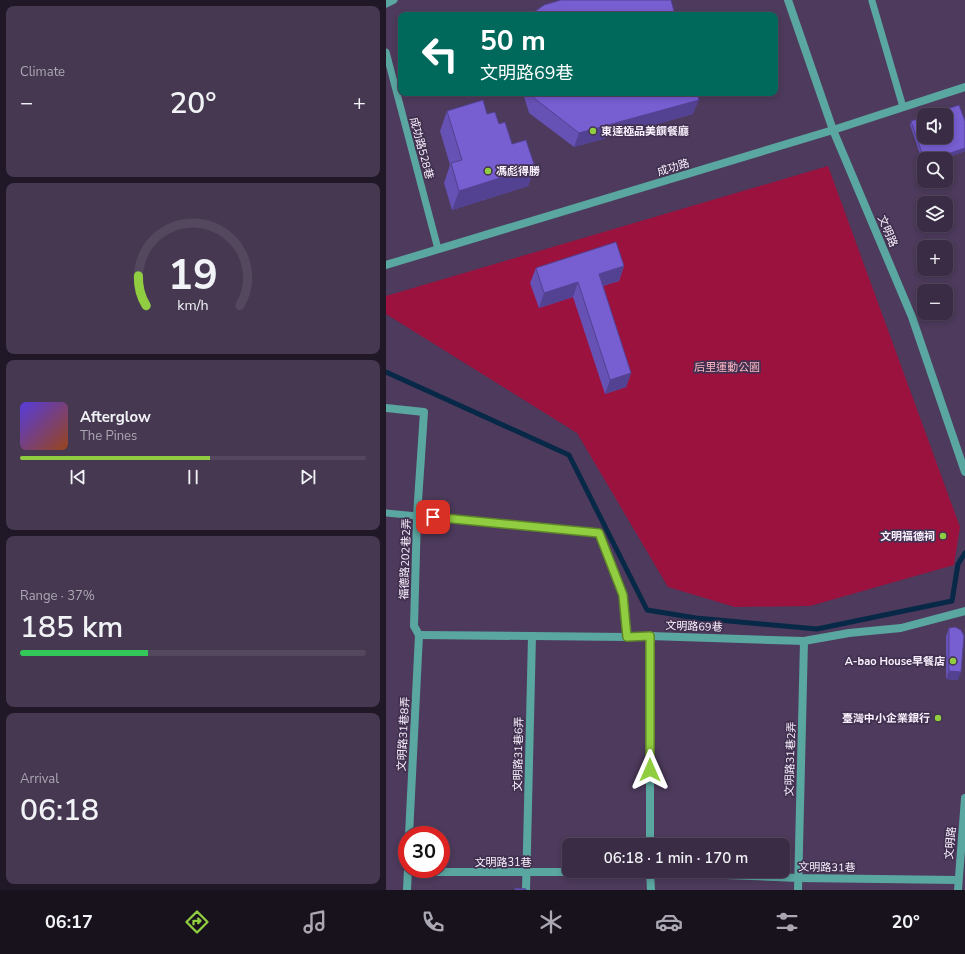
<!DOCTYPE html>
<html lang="en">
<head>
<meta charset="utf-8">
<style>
	:root { --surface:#3a2c45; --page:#453850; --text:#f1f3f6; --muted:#aba7b3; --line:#54485e; --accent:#91cd40 }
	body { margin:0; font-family:"Nunito Sans","Noto Sans TC",sans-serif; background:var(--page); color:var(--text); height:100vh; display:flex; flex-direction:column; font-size:15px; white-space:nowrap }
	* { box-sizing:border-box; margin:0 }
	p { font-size:13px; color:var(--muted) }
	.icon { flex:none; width:22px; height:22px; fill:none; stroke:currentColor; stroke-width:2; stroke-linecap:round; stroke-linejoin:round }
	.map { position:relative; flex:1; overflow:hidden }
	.side { display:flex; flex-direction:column; gap:6px; padding:6px; background:#201826; width:386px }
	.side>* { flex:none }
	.guide { position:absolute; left:12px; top:12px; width:380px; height:84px; border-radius:8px; box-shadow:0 2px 6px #0003,0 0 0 1px var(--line); background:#00695c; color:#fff; overflow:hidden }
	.controls { position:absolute; left:531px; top:108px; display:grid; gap:8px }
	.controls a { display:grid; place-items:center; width:36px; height:36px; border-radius:8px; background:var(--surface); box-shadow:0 2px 6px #0003,0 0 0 1px var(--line); font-size:20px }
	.speed { position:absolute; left:12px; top:826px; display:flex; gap:8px; font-size:20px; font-weight:700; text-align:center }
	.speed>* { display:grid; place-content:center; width:52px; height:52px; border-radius:50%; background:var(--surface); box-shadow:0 2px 6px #0003,0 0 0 1px var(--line); line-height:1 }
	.speed .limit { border:6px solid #d22; background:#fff; color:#111 }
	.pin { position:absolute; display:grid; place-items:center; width:34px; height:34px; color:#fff; margin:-17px; border-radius:8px; box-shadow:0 2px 6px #0006 }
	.me { position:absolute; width:44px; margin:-22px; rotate:0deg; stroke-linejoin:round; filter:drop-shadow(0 0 3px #0008) }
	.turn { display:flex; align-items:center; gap:14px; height:84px; padding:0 16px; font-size:18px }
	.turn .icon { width:52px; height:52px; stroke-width:2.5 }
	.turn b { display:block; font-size:28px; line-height:34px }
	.big { font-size:30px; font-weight:600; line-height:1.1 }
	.side .card { flex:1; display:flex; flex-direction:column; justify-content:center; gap:6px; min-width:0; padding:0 14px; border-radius:8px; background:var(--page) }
	.side .dial { align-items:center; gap:0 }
	.dial svg { height:104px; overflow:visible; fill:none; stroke:var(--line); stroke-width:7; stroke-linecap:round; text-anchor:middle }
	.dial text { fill:var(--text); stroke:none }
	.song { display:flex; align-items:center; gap:12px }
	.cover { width:48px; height:48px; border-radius:6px; background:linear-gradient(135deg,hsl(250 70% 55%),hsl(20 70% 35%)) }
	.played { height:4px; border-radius:2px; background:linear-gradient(90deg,var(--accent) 55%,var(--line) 55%) }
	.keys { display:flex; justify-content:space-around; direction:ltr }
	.heat { display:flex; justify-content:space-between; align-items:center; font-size:22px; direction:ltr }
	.charge { height:6px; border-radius:3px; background:linear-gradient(90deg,#34c759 37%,var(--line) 0) }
	.trip { position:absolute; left:176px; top:838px; width:228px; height:40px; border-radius:8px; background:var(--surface); box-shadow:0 2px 6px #0003,0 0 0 1px var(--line); font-weight:600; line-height:40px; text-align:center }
	.tab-bar { display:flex; height:64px; justify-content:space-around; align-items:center; background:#17121c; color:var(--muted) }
	.tab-bar .icon { width:28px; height:28px }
	.tab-bar .selected { color:var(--accent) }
	.tab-bar b { font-size:18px; color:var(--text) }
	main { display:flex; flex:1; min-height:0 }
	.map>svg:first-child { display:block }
</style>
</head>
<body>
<main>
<section class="side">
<div class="card"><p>Climate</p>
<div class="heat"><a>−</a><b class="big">20°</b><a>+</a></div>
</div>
<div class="card dial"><svg viewBox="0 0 100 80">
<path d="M14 69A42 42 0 1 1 86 69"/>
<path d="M14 69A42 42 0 0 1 8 46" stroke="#91cd40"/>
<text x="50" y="56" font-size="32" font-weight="700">19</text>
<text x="50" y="72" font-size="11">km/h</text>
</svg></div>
<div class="card">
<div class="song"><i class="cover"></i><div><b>Afterglow</b><p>The Pines</p></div></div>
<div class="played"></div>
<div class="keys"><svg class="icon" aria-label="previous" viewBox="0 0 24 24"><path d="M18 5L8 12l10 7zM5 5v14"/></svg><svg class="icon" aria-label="pause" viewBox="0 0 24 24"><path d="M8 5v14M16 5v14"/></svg><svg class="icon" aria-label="next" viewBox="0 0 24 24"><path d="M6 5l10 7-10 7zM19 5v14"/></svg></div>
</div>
<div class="card"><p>Range · 37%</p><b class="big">185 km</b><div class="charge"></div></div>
<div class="card"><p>Arrival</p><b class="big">06:18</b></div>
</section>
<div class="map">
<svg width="579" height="890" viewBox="0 0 579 890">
	<rect width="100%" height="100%" fill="#4d3a5c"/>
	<polygon fill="#9b123f" points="442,166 574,527 568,565 424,606 349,607 282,587 191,433 0,314 0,296"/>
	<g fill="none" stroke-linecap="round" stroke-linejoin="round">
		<polyline stroke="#072947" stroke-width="5" points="0,372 183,455 261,610 310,618 431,629 566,601 572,564 579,553"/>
		<g stroke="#5aa6a1" stroke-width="7">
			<polyline points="486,1 517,107"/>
			<polyline points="0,4 8,0"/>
			<polyline points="0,52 52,249"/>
			<polyline points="0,513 213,533 237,595 241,637"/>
		</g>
		<g stroke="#5aa6a1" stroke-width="8">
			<polyline points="402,0 447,130 526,317 579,472"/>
			<polyline points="0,265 447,130 579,87"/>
			<polyline points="0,408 38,412 31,516 28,626 33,635"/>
			<polyline points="33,635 241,637 264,636 418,641 463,633 515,628 579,611"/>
			<polyline points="23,835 33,635"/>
			<polyline points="264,845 264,636"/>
			<polyline points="264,871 265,890"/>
			<polyline points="22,872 264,872 412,878 572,880"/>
			<polyline points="21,890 22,869"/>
			<polyline points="140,890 146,636"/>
			<polyline points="412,890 418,641"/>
			<polyline points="572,890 579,798"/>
		</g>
	</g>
	<g fill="#6651b4">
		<polygon points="137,93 311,93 307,114 188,147 143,113"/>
		<polygon points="61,111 101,114 113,124 126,144 149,167 142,186 66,210 58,183 64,165 54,131"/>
		<polygon points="525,121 579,151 557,159 538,159 538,166 524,125"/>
		<polygon points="238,266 233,281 217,286 245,373 240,387 219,394 187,297 153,308 144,283 150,268"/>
		<polygon points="563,628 572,680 560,679 560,636"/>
	</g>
	<g fill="#534292">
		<polygon points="313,100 307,114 188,147 193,133"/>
		<polygon points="579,148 579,151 557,159 547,159"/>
		<polygon points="149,167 142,186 66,210 73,191"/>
		<polygon points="238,266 233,281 208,288 213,274"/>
		<polygon points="192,282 187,297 153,308 158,293"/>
		<polygon points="245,373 240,387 219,394 224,380"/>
		<polygon points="563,671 575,672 572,680 560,679"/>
	</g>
	<g fill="#775ed1" stroke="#534292">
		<polygon points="175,0 285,0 289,15 144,15 158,5"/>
		<polygon points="147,93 311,93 313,100 193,133 148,98"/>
		<polygon points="97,100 101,114 109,112 113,124 119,122 126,144 140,140 149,167 73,191 65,163 76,160 61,111"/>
		<polygon points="573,105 579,121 579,148 547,159 538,159 525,121 538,117 538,137 560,137 560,115 544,115"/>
		<polygon points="230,242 238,266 213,274 245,373 224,380 192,282 158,293 150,268"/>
		<polygon points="569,627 575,630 578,636 575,672 563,671 563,628"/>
		<polygon points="129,888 140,889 140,890 129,890"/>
	</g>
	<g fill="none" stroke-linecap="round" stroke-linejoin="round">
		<g stroke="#5e852a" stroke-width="10">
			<polyline id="route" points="47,517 213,533 237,595 241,637 264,636 264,770"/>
		</g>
		<use href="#route" stroke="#91cd40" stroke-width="7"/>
	</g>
	<g fill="#91cd40" stroke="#423050" stroke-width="1.5">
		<circle cx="207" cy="131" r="4"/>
		<circle cx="102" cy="171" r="4"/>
		<circle cx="557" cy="536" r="4"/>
		<circle cx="567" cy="661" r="4"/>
		<circle cx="552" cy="718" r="4"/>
	</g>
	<g text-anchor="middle" stroke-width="3.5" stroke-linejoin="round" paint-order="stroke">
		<g font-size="11" font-weight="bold" fill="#f9f2fe" stroke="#423050" text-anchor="end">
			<text x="215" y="135" text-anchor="start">東達極品美饌餐廳</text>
			<text x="110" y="175" text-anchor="start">馮彪得勝</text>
			<text x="549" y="540">文明福德祠</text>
			<text x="559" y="665">A-bao House早餐店</text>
			<text x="544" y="722">臺灣中小企業銀行</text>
		</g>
		<g font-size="11" fill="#f9f2fe" stroke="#423050">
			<text transform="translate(36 148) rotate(75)" y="4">成功路528巷</text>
			<text transform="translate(287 167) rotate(-17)" y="4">成功路</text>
			<text transform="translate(502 231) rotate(67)" y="4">文明路</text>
			<text transform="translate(19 559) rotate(-88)" y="4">福德路202巷2弄</text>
			<text transform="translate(308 626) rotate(2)" y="4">文明路69巷</text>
			<text transform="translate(17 734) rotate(-87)" y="4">文明路31巷8弄</text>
			<text transform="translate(132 754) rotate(-89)" y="4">文明路31巷6弄</text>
			<text transform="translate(404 759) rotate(-88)" y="4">文明路31巷2弄</text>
			<text transform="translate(564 843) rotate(-85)" y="4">文明路</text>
			<text x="117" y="866">文明路31巷</text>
			<text transform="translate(441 867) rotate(1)" y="4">文明路31巷</text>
		</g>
		<g font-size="11" fill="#f8b4be" stroke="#423050">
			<text x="341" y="371">后里運動公園</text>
		</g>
	</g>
</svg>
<div class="controls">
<a><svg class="icon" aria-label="sound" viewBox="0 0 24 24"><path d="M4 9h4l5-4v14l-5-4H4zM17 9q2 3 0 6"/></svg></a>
<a><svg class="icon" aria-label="search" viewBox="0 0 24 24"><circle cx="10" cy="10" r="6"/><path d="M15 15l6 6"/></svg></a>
<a><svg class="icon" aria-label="layers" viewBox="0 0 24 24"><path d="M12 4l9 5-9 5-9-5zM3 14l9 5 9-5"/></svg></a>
<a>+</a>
<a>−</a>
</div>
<div class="speed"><div class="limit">30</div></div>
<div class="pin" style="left:47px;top:517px;background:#d93025"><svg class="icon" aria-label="arrive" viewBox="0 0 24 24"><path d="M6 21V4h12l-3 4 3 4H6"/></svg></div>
<svg class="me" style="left:264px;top:770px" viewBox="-20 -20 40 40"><path d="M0-17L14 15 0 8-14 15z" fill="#91cd40" stroke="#fff" stroke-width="4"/></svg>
<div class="trip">06:18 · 1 min · 170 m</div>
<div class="guide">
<div class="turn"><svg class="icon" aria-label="left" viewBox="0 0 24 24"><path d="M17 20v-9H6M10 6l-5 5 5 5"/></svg><div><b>50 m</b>文明路69巷</div></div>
</div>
</div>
</main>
<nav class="tab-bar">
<b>06:17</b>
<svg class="icon selected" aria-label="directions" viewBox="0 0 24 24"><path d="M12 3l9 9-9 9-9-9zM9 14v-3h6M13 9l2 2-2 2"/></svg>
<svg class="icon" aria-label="music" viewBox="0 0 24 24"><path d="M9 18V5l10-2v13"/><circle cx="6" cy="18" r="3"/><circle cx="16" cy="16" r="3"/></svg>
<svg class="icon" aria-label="phone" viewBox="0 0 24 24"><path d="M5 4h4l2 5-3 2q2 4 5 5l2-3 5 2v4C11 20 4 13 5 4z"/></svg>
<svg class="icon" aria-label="climate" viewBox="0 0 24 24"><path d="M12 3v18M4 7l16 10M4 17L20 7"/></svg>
<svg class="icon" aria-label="car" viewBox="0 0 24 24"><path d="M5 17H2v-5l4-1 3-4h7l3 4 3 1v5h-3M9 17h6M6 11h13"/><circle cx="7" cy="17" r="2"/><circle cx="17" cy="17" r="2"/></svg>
<svg class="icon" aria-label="filters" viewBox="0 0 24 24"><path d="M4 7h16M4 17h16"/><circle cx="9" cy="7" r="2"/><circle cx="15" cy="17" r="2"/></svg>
<b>20°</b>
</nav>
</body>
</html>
